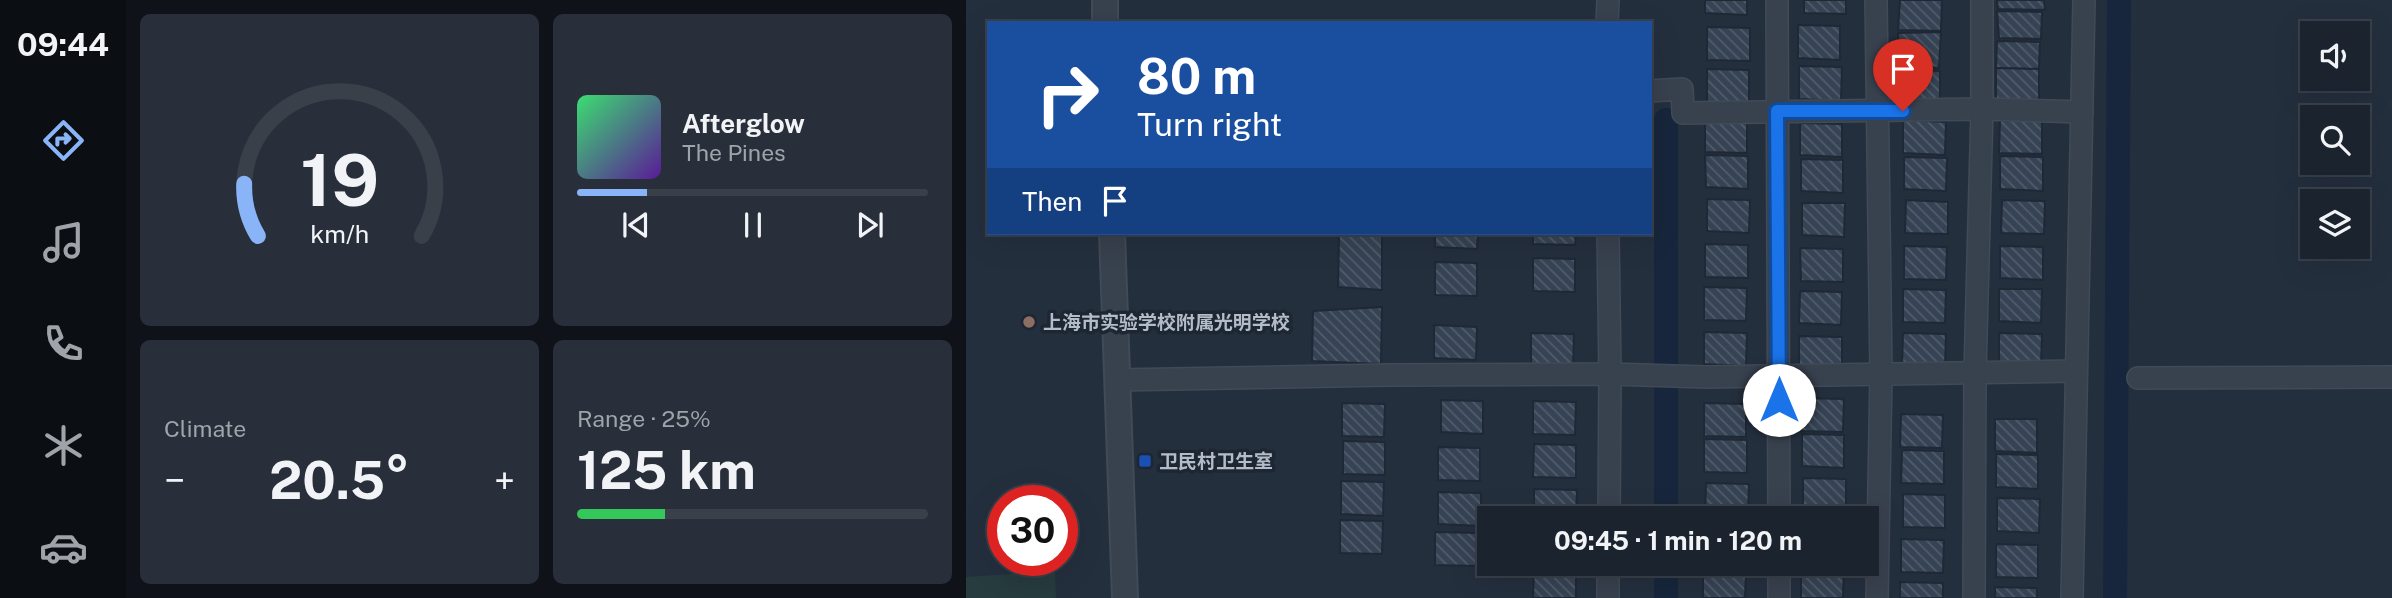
<!DOCTYPE html>
<html lang="en">
<head>
<meta charset="utf-8">
<style>
	:root { --surface:#1b232e; --page:#282f3a; --text:#f1f3f6; --muted:#a0a4aa; --line:#39404a; --accent:#8ab4f8 }
	body { margin:0; font-family:"Public Sans","Noto Sans SC",sans-serif; background:var(--page); color:var(--text); height:100vh; display:flex; flex-direction:column; font-size:26px; white-space:nowrap }
	* { box-sizing:border-box; margin:0 }
	p { font-size:23px; color:var(--muted) }
	.icon { flex:none; width:38px; height:38px; fill:none; stroke:currentColor; stroke-width:2; stroke-linecap:round; stroke-linejoin:round }
	.map { position:relative; flex:1; overflow:hidden }
	.panel { display:flex; flex-direction:column; gap:14px; padding:14px; background:#0f1319; width:840px }
	.panel>* { flex:none }
	.top-card { position:absolute; left:21px; top:21px; width:665px; height:214px; border-radius:0px; box-shadow:0 7px 28px #0002,0 0 0 2px var(--line); background:#1a4fa0; color:#fff; overflow:hidden }
	.buttons { position:absolute; left:1334px; top:21px; display:grid; gap:14px }
	.buttons a { display:grid; place-items:center; width:70px; height:70px; border-radius:0px; background:var(--surface); box-shadow:0 7px 28px #0002,0 0 0 2px var(--line); font-size:35px }
	.speed { position:absolute; left:21px; top:485px; display:flex; gap:14px; font-size:35px; font-weight:700; text-align:center }
	.speed>* { display:grid; place-content:center; width:91px; height:91px; border-radius:50%; background:var(--surface); box-shadow:0 7px 28px #0002,0 0 0 2px var(--line); line-height:1 }
	.speed .limit { border:10px solid #d22; background:#fff; color:#111 }
	.pin { position:absolute; display:grid; place-items:center; width:60px; height:60px; color:#fff; margin:-72px -30px; border-radius:50% 50% 50% 0; rotate:-45deg; box-shadow:0 0 7px #0007 }
	.pin .icon { rotate:45deg }
	.me { position:absolute; width:77px; margin:-38px; rotate:0deg; stroke-linejoin:round; filter:drop-shadow(0 0 5px #0008) }
	.turn { display:flex; align-items:center; gap:24px; height:147px; padding:0 35px; font-size:32px }
	.turn .icon { width:91px; height:91px; stroke-width:2.5 }
	.turn b { display:block; font-size:49px; line-height:60px }
	.then { display:flex; align-items:center; height:66px; padding:0 35px; background:#0003; gap:14px; font-size:26px }
	.big { font-size:52px; font-weight:700; line-height:1.1 }
	.panel .card { flex:1; display:flex; flex-direction:column; justify-content:center; gap:10px; min-width:0; padding:0 24px; border-radius:10px; background:var(--page) }
	.panel .dial { align-items:center; gap:0 }
	.dial svg { height:182px; overflow:visible; fill:none; stroke:var(--line); stroke-width:7; stroke-linecap:round; text-anchor:middle }
	.dial text { fill:var(--text); stroke:none }
	.song { display:flex; align-items:center; gap:21px }
	.cover { width:84px; height:84px; border-radius:10px; background:linear-gradient(135deg,hsl(140 70% 55%),hsl(270 70% 35%)) }
	.played { height:7px; border-radius:4px; background:linear-gradient(90deg,var(--accent) 20%,var(--line) 20%) }
	.keys { display:flex; justify-content:space-around; direction:ltr }
	.heat { display:flex; justify-content:space-between; align-items:center; font-size:38px; direction:ltr }
	.charge { height:10px; border-radius:5px; background:linear-gradient(90deg,#34c759 25%,var(--line) 0) }
	.panel .tiles { flex:1; display:grid; gap:14px; grid-template-columns:repeat(2,1fr) }
	.trip { position:absolute; left:511px; top:506px; width:402px; height:70px; border-radius:0px; background:var(--surface); box-shadow:0 7px 28px #0002,0 0 0 2px var(--line); font-weight:700; line-height:70px; text-align:center }
	main { display:flex; flex:1; min-height:0 }
	.tab-bar { display:flex; flex-direction:column; width:126px; justify-content:space-around; align-items:center; background:#0b0e12; color:var(--muted) }
	.tab-bar .icon { width:49px; height:49px }
	.tab-bar .current { color:var(--accent) }
	.tab-bar b { font-size:32px; color:var(--text) }
	.map>svg:first-child { display:block }
</style>
</head>
<body>
<main>
<nav class="tab-bar">
<b>09:44</b>
<svg class="icon current" aria-label="directions" viewBox="0 0 24 24"><path d="M12 3l9 9-9 9-9-9zM9 14v-3h6M13 9l2 2-2 2"/></svg>
<svg class="icon" aria-label="music" viewBox="0 0 24 24"><path d="M9 18V5l10-2v13"/><circle cx="6" cy="18" r="3"/><circle cx="16" cy="16" r="3"/></svg>
<svg class="icon" aria-label="phone" viewBox="0 0 24 24"><path d="M5 4h4l2 5-3 2q2 4 5 5l2-3 5 2v4C11 20 4 13 5 4z"/></svg>
<svg class="icon" aria-label="climate" viewBox="0 0 24 24"><path d="M12 3v18M4 7l16 10M4 17L20 7"/></svg>
<svg class="icon" aria-label="car" viewBox="0 0 24 24"><path d="M5 17H2v-5l4-1 3-4h7l3 4 3 1v5h-3M9 17h6M6 11h13"/><circle cx="7" cy="17" r="2"/><circle cx="17" cy="17" r="2"/></svg>
</nav>
<section class="panel">
<div class="tiles">
<div class="card dial"><svg viewBox="0 0 100 80">
<path d="M14 69A42 42 0 1 1 86 69"/>
<path d="M14 69A42 42 0 0 1 8 46" stroke="#8ab4f8"/>
<text x="50" y="56" font-size="32" font-weight="700">19</text>
<text x="50" y="72" font-size="11">km/h</text>
</svg></div>
<div class="card">
<div class="song"><i class="cover"></i><div><b>Afterglow</b><p>The Pines</p></div></div>
<div class="played"></div>
<div class="keys"><svg class="icon" aria-label="previous" viewBox="0 0 24 24"><path d="M18 5L8 12l10 7zM5 5v14"/></svg><svg class="icon" aria-label="pause" viewBox="0 0 24 24"><path d="M8 5v14M16 5v14"/></svg><svg class="icon" aria-label="next" viewBox="0 0 24 24"><path d="M6 5l10 7-10 7zM19 5v14"/></svg></div>
</div>
<div class="card"><p>Climate</p>
<div class="heat"><a>−</a><b class="big">20.5°</b><a>+</a></div>
</div>
<div class="card"><p>Range · 25%</p><b class="big">125 km</b><div class="charge"></div></div>
</div>
</section>
<div class="map">
<svg width="1426" height="598" viewBox="0 0 1426 598">
	<defs>
		<pattern id="building-back-hatch" width="6" height="6" patternUnits="userSpaceOnUse" patternTransform="scale(1.75)"><rect width="6" height="6" fill="#364354"/><path d="M-1 5l2 2M0 0l6 6M5-1l2 2" fill="none" stroke="#515c6b"/></pattern>
	</defs>
	<rect width="100%" height="100%" fill="#242f3e"/>
	<polygon fill="#263c3f" points="89,571 90,598 0,598 0,577"/>
	<g fill="none" stroke-linecap="round" stroke-linejoin="round">
		<g stroke="#17263c" stroke-width="24">
			<polyline points="700,518 700,120"/>
			<polyline points="700,598 700,564"/>
			<polyline points="1149,598 1153,0"/>
		</g>
	</g>
	<g fill="url(#building-back-hatch)" stroke="#1f2835" stroke-width="2">
		<polygon points="739,0 781,0 781,15 739,13"/>
		<polygon points="838,0 880,0 880,14 838,13"/>
		<polygon points="934,0 976,0 975,31 932,30"/>
		<polygon points="1031,0 1078,0 1079,10 1032,9"/>
		<polygon points="1031,11 1076,12 1075,39 1033,38"/>
		<polygon points="832,25 874,26 874,60 832,58"/>
		<polygon points="741,27 784,28 784,61 741,60"/>
		<polygon points="975,32 973,68 932,65 932,33"/>
		<polygon points="1031,41 1074,42 1073,69 1030,68"/>
		<polygon points="833,66 876,67 875,101 833,99"/>
		<polygon points="1030,68 1073,69 1073,102 1030,101"/>
		<polygon points="741,69 783,70 783,103 741,102"/>
		<polygon points="932,69 974,71 974,103 932,102"/>
		<polygon points="739,119 781,120 781,153 739,152"/>
		<polygon points="937,120 980,122 979,155 937,153"/>
		<polygon points="1034,120 1076,121 1076,154 1033,153"/>
		<polygon points="834,123 876,124 876,157 834,155"/>
		<polygon points="739,155 782,156 782,189 740,187"/>
		<polygon points="1034,156 1077,157 1077,191 1034,189"/>
		<polygon points="938,157 981,158 980,191 938,189"/>
		<polygon points="835,159 877,160 877,193 835,191"/>
		<polygon points="741,199 784,200 783,233 741,231"/>
		<polygon points="940,200 982,202 982,234 939,233"/>
		<polygon points="1036,200 1079,201 1078,234 1035,233"/>
		<polygon points="836,203 879,203 878,237 836,235"/>
		<polygon points="373,233 416,233 416,290 372,287"/>
		<polygon points="469,233 512,233 511,249 469,247"/>
		<polygon points="567,233 610,233 609,245 567,244"/>
		<polygon points="739,244 782,245 782,278 739,277"/>
		<polygon points="938,246 981,247 980,280 938,279"/>
		<polygon points="1034,246 1077,247 1077,280 1034,278"/>
		<polygon points="834,248 877,249 877,282 835,281"/>
		<polygon points="567,258 609,259 609,292 567,291"/>
		<polygon points="469,262 511,263 511,296 469,295"/>
		<polygon points="738,287 781,288 780,321 738,320"/>
		<polygon points="937,289 980,290 979,323 937,322"/>
		<polygon points="1033,289 1076,289 1075,323 1033,321"/>
		<polygon points="834,291 876,292 875,325 833,323"/>
		<polygon points="416,307 415,364 346,361 347,311"/>
		<polygon points="468,325 511,327 510,360 468,358"/>
		<polygon points="738,332 781,333 780,366 738,364"/>
		<polygon points="565,333 608,334 607,368 565,366"/>
		<polygon points="937,333 980,334 979,367 936,366"/>
		<polygon points="1033,333 1076,334 1075,367 1033,366"/>
		<polygon points="833,336 876,337 876,370 833,368"/>
		<polygon points="835,398 878,399 877,432 835,431"/>
		<polygon points="475,400 517,401 517,434 475,432"/>
		<polygon points="567,401 610,402 609,435 567,434"/>
		<polygon points="376,403 419,404 418,437 376,436"/>
		<polygon points="738,403 780,404 780,437 738,436"/>
		<polygon points="935,414 977,415 976,448 934,447"/>
		<polygon points="1029,419 1071,419 1071,453 1029,451"/>
		<polygon points="836,434 878,435 878,468 836,466"/>
		<polygon points="738,439 781,440 781,473 738,472"/>
		<polygon points="377,441 419,442 419,475 377,474"/>
		<polygon points="568,444 610,445 610,478 567,477"/>
		<polygon points="472,447 514,448 514,481 472,480"/>
		<polygon points="936,450 978,451 978,484 935,483"/>
		<polygon points="1030,454 1072,455 1072,489 1030,487"/>
		<polygon points="837,478 880,479 880,512 837,510"/>
		<polygon points="375,481 418,482 417,516 375,514"/>
		<polygon points="740,483 783,484 782,517 739,516"/>
		<polygon points="568,489 611,490 610,518 568,518"/>
		<polygon points="472,492 515,493 515,526 472,524"/>
		<polygon points="937,494 979,495 979,528 937,527"/>
		<polygon points="1031,498 1074,499 1073,533 1031,531"/>
		<polygon points="374,520 417,521 416,554 374,553"/>
		<polygon points="469,532 512,533 512,566 469,565"/>
		<polygon points="935,539 978,540 977,573 935,572"/>
		<polygon points="1030,544 1072,545 1072,578 1030,577"/>
		<polygon points="835,566 878,567 877,598 835,598"/>
		<polygon points="568,569 610,570 610,598 567,598"/>
		<polygon points="737,572 780,573 779,598 737,598"/>
		<polygon points="934,582 977,583 977,598 934,598"/>
		<polygon points="1029,587 1071,588 1071,598 1029,598"/>
	</g>
	<g fill="none" stroke-linecap="round" stroke-linejoin="round">
		<g stroke="#414a57" stroke-width="24">
			<g id="minor">
				<polyline points="811,0 813,518"/>
				<polyline points="910,0 915,374 911,598"/>
				<polyline points="641,23 642,0"/>
				<polyline points="684,91 716,89 717,113 1016,109 1116,112"/>
				<polyline points="642,233 644,374 643,518"/>
				<polyline points="1172,378 1426,377"/>
				<polyline points="151,380 421,375 644,374 740,377 1110,371"/>
				<polyline points="813,564 813,598"/>
				<polyline points="642,598 642,564"/>
				<polyline points="1008,598 1009,373 1016,109 1016,0"/>
				<polyline points="1106,598 1118,0"/>
			</g>
		</g>
		<g stroke="#414a57" stroke-width="28">
			<g id="tertiary">
				<polyline points="139,0 139,23"/>
				<polyline points="146,233 159,598"/>
			</g>
		</g>
		<use href="#minor" stroke="#38414e" stroke-width="21"/>
		<use href="#tertiary" stroke="#38414e" stroke-width="24"/>
	</g>
	<g fill="none" stroke-linecap="round" stroke-linejoin="round">
		<g stroke="#114b97" stroke-width="18">
			<polyline id="route" points="813,400 811,111 937,111"/>
		</g>
		<use href="#route" stroke="#1a73e8" stroke-width="12"/>
	</g>
	<circle fill="#8d6e63" stroke="#1d2633" stroke-width="2.5" cx="63" cy="322" r="7"/>
	<rect fill="#1a4fb4" stroke="#1d2633" stroke-width="2.5" x="172" y="454" width="14" height="14" rx="3.5"/>
	<g text-anchor="middle" stroke-width="7" stroke-linejoin="round" paint-order="stroke">
		<g font-size="19" font-weight="bold" fill="#b4bcc9" stroke="#1d2633" text-anchor="start">
			<text x="77" y="329">上海市实验学校附属光明学校</text>
			<text x="193" y="468">卫民村卫生室</text>
		</g>
	</g>
</svg>
<div class="buttons">
<a><svg class="icon" aria-label="sound" viewBox="0 0 24 24"><path d="M4 9h4l5-4v14l-5-4H4zM17 9q2 3 0 6"/></svg></a>
<a><svg class="icon" aria-label="search" viewBox="0 0 24 24"><circle cx="10" cy="10" r="6"/><path d="M15 15l6 6"/></svg></a>
<a><svg class="icon" aria-label="layers" viewBox="0 0 24 24"><path d="M12 4l9 5-9 5-9-5zM3 14l9 5 9-5"/></svg></a>
</div>
<div class="speed"><div class="limit">30</div></div>
<div class="pin" style="left:937px;top:111px;background:#d93025"><svg class="icon" aria-label="arrive" viewBox="0 0 24 24"><path d="M6 21V4h12l-3 4 3 4H6"/></svg></div>
<svg class="me" style="left:813px;top:400px" viewBox="-20 -20 40 40"><circle r="19" fill="#fff"/><path d="M0-13L10 11 0 6-10 11z" fill="#1a73e8"/></svg>
<div class="trip">09:45 · 1 min · 120 m</div>
<div class="top-card">
<div class="turn"><svg class="icon" aria-label="right" viewBox="0 0 24 24"><path d="M7 20v-9h11M14 6l5 5-5 5"/></svg><div><b>80 m</b>Turn right</div></div>
<div class="then">Then<svg class="icon" aria-label="arrive" viewBox="0 0 24 24"><path d="M6 21V4h12l-3 4 3 4H6"/></svg></div>
</div>
</div>
</main>
</body>
</html>
